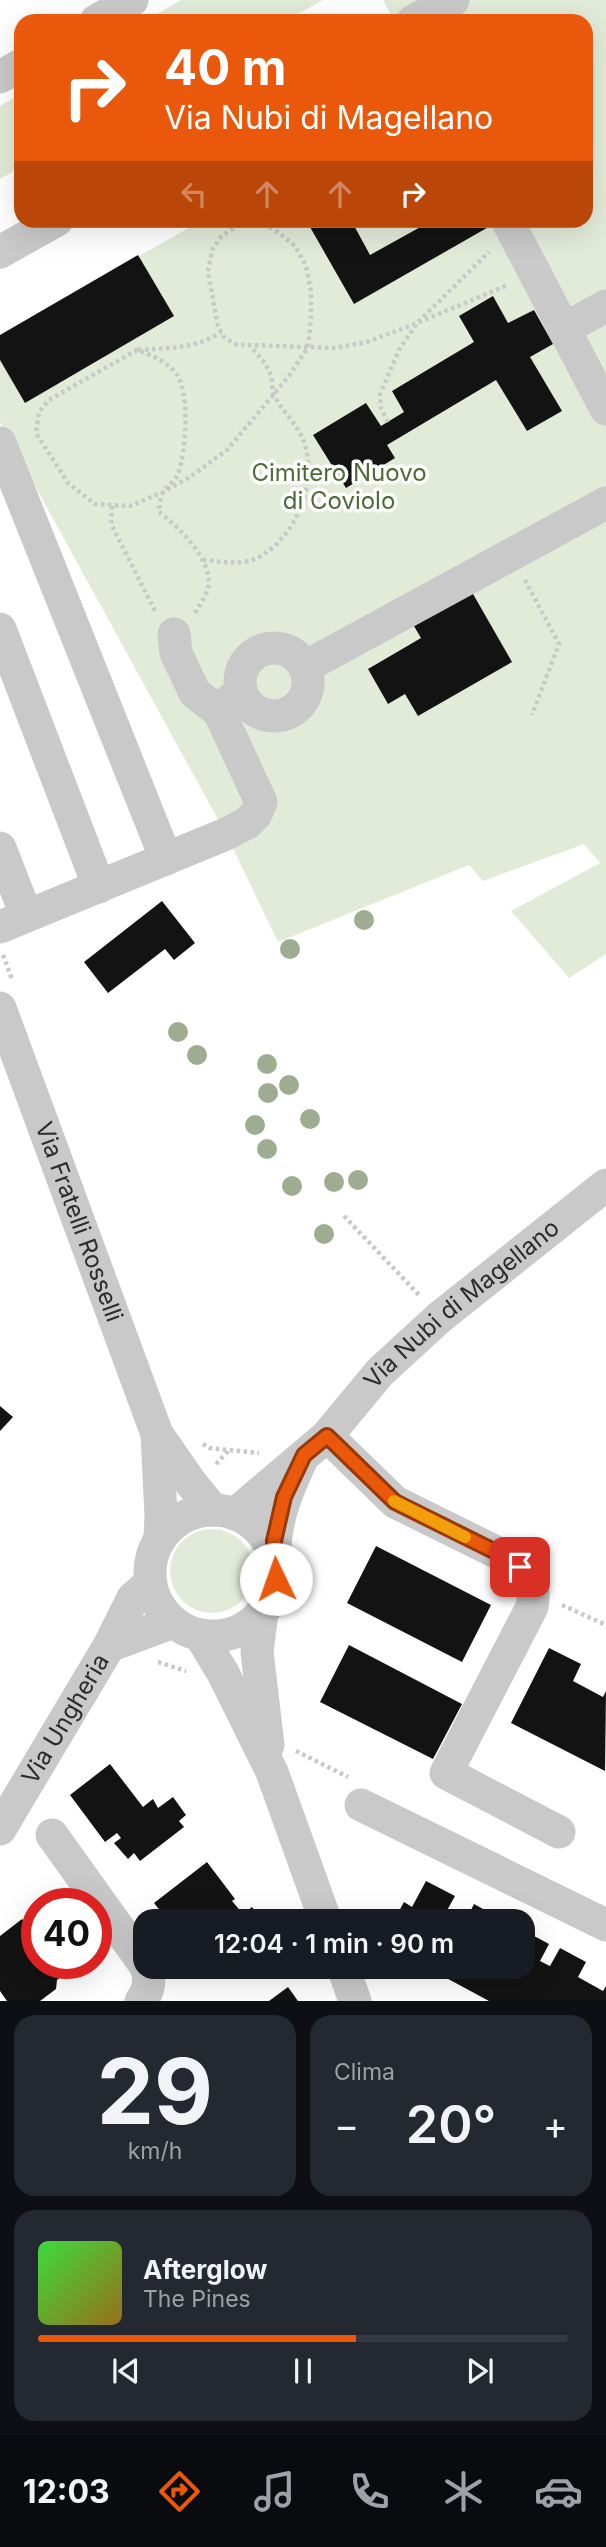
<!DOCTYPE html>
<html lang="it">
<head>
<meta charset="utf-8">
<style>
	:root { --surface:#171b24; --page:#242831; --text:#f1f3f6; --muted:#9ea1a6; --line:#363941; --accent:#ea580c }
	body { margin:0; font-family:Inter,sans-serif; background:var(--page); color:var(--text); height:100vh; display:flex; flex-direction:column; font-size:26px; white-space:nowrap }
	* { box-sizing:border-box; margin:0 }
	p { font-size:23px; color:var(--muted) }
	.icon { flex:none; width:38px; height:38px; fill:none; stroke:currentColor; stroke-width:2; stroke-linecap:round; stroke-linejoin:round }
	.map { position:relative; height:2001px; overflow:hidden }
	.details { display:flex; flex-direction:column; gap:14px; padding:14px; background:#0d0f14; flex:1 }
	.details>* { flex:none }
	.guide { position:absolute; left:14px; top:14px; width:579px; height:214px; border-radius:21px; box-shadow:0 7px 28px #0002; background:#ea580c; color:#fff; overflow:hidden }
	.speed { position:absolute; left:21px; top:1888px; display:flex; gap:14px; font-size:35px; font-weight:700; text-align:center }
	.speed>* { display:grid; place-content:center; width:91px; height:91px; border-radius:50%; background:var(--surface); box-shadow:0 7px 28px #0002; line-height:1 }
	.speed .limit { border:10px solid #d22; background:#fff; color:#111 }
	.pin { position:absolute; display:grid; place-items:center; width:60px; height:60px; color:#fff; margin:-30px; border-radius:14px; box-shadow:0 4px 10px #0006 }
	.me { position:absolute; width:77px; margin:-38px; rotate:357deg; stroke-linejoin:round; filter:drop-shadow(0 0 5px #0008) }
	.turn { display:flex; align-items:center; gap:24px; height:147px; padding:0 35px; font-size:32px }
	.turn .icon { width:91px; height:91px; stroke-width:2.5 }
	.turn b { display:block; font-size:49px; line-height:60px }
	.lanes { display:flex; align-items:center; height:66px; padding:0 35px; background:#0003; justify-content:center; gap:35px; direction:ltr }
	.lanes .off { opacity:.35 }
	.big { font-size:52px; font-weight:600; line-height:1.1 }
	.details .card { flex:1; display:flex; flex-direction:column; justify-content:center; gap:10px; min-width:0; padding:0 24px; border-radius:21px; background:var(--page) }
	.details .dial { align-items:center; gap:0 }
	.dial b { font-size:91px; line-height:1 }
	.song { display:flex; align-items:center; gap:21px }
	.cover { width:84px; height:84px; border-radius:10px; background:linear-gradient(135deg,hsl(120 70% 55%),hsl(40 70% 35%)) }
	.played { height:7px; border-radius:4px; background:linear-gradient(90deg,var(--accent) 60%,var(--line) 60%) }
	.keys { display:flex; justify-content:space-around; direction:ltr }
	.heat { display:flex; justify-content:space-between; align-items:center; font-size:38px; direction:ltr }
	.details .tiles { flex:1; display:grid; gap:14px; grid-template-columns:1fr 1fr }
	.card:last-child { grid-column:span 2 }
	.trip { position:absolute; left:133px; top:1909px; width:402px; height:70px; border-radius:21px; background:var(--surface); box-shadow:0 7px 28px #0002; font-weight:600; line-height:70px; text-align:center }
	.tab-bar { display:flex; height:112px; justify-content:space-around; align-items:center; background:#090b0e; color:var(--muted) }
	.tab-bar .icon { width:49px; height:49px }
	.tab-bar .active { color:var(--accent) }
	.tab-bar b { font-size:32px; color:var(--text) }
	.map>svg:first-child { display:block }
</style>
</head>
<body>
<div class="map">
<svg width="606" height="2001" viewBox="0 0 606 2001">
	<rect width="100%" height="100%" fill="#fff"/>
	<g fill="#e2ebd8">
		<polygon points="181,0 323,0 285,21 145,21"/>
		<polygon points="383,0 606,0 606,954 569,978 511,911 600,863 584,844 483,881 469,865 278,942 226,834 0,422 0,335 201,221 586,220 586,21 394,21"/>
		<polygon points="21,94 21,167 0,179 0,106"/>
		<circle cx="212" cy="1571" r="42"/>
	</g>
	<g fill="#131313">
		<polygon points="306,220 351,220 370,255 433,220 489,220 492,225 354,304"/>
		<polygon points="138,255 174,316 25,403 0,360 0,335"/>
		<polygon points="493,296 508,323 534,310 553,344 530,357 562,411 527,431 496,380 387,445 395,458 346,488 313,435 366,403 381,426 404,412 392,391 474,342 459,316"/>
		<polygon points="469,587 512,662 418,716 405,694 388,704 368,669 421,638 411,621"/>
		<polygon points="162,901 195,943 174,960 165,949 108,993 84,962"/>
		<polygon points="0,1406 13,1417 0,1431"/>
		<polygon points="376,1546 491,1605 462,1662 347,1603"/>
		<polygon points="349,1645 462,1704 433,1759 320,1702"/>
		<polygon points="549,1648 581,1664 573,1681 603,1697 606,1691 605,1771 511,1723"/>
		<polygon points="110,1764 143,1807 153,1799 158,1808 173,1797 186,1815 179,1821 184,1827 140,1861 134,1853 128,1859 114,1843 121,1838 117,1833 105,1842 70,1795"/>
		<polygon points="207,1862 235,1899 232,1901 243,1914 252,1907 263,1922 169,1922 154,1903"/>
		<polygon points="426,1881 455,1896 445,1914 460,1922 393,1922 404,1902 412,1907"/>
		<polygon points="474,1904 503,1920 502,1922 465,1922"/>
		<polygon points="22,1919 28,1927 27,1932 37,1934 37,1964 78,1964 57,1980 56,1989 40,2001 7,2001 0,1991 0,1936"/>
		<polygon points="523,1930 549,1944 540,1961 550,1966 560,1948 586,1962 578,1977 603,1991 606,1986 606,2001 489,2001 426,1967 523,1967"/>
		<polygon points="288,1987 298,2001 269,2001"/>
	</g>
	<g fill="none" stroke-linecap="round" stroke-linejoin="round">
		<g stroke="#c9c9c9" stroke-width="4.5" stroke-dasharray="3.5 3.5" stroke-linecap="butt">
			<path d="M138,350C168,348 196,349 221,332"/>
			<polyline points="388,422 381,409 380,394 399,350 417,323 508,285"/>
			<polyline points="112,506 111,524 155,611"/>
			<path d="M203,560C220,561 241,566 257,558C296,539 318,483 304,442C297,423 284,414 275,397C271,391 273,383 271,376C267,364 259,356 250,346"/>
			<polyline points="525,580 559,644 532,715"/>
			<path d="M195,613C199,606 206,596 208,588C214,561 179,527 159,512C160,506 160,496 164,491C168,485 175,481 178,474C186,452 191,391 175,372C165,361 151,355 137,350L49,400L39,412L36,433L68,483L95,504L130,506L163,492L190,477L227,450L289,376L308,347L311,318V291L306,266L295,246L274,229L252,221L236,226L221,237L212,250L208,272L218,326L224,337L237,345H249L308,347L334,348L367,342L417,323L489,252"/>
			<polyline points="3,955 12,979"/>
			<polyline points="344,1216 420,1296"/>
			<polyline points="203,1444 209,1448 259,1453"/>
			<polyline points="216,1464 229,1450"/>
			<polyline points="292,1603 303,1580 302,1576"/>
			<polyline points="562,1605 606,1625"/>
			<polyline points="158,1662 186,1671"/>
			<polyline points="296,1751 348,1777"/>
		</g>
		<g stroke="#c9c9c9" stroke-width="33">
			<polyline points="96,21 132,0"/>
			<polyline points="413,21 453,0"/>
			<polyline points="0,77 21,65"/>
			<polyline points="507,220 606,409"/>
			<polyline points="0,252 57,220"/>
			<polyline points="564,329 606,306"/>
			<polyline points="0,443 166,859"/>
			<polyline points="0,629 99,887"/>
			<polyline points="174,634 176,653 195,693 222,714"/>
			<circle cx="274" cy="682" r="34"/>
			<polyline points="305,667 606,503"/>
			<polyline points="0,848 26,915"/>
			<polyline points="0,927 226,834 247,823 256,814 261,802 222,718 222,707 241,691"/>
			<path id="s1" d="M0,1008L157,1434L191,1483L213,1510"/>
			<polyline points="157,1434 161,1516 160,1539"/>
			<path d="M327,1436L395,1502L506,1557C528,1572 537,1580 532,1607L446,1773L559,1832"/>
			<circle cx="213" cy="1573" r="63"/>
			<path id="s2" d="M235,1514L327,1436L380,1372L440,1317L606,1185"/>
			<path d="M275,1561C273,1526 285,1495 300,1463"/>
			<polyline points="262,1612 257,1652 268,1745"/>
			<polyline points="200,1635 223,1673 272,1772 326,1922"/>
			<polyline points="109,1646 173,1622"/>
			<polyline points="361,1805 606,1925"/>
			<path id="s3" d="M0,1829L109,1646L133,1598L150,1583"/>
			<polyline points="52,1835 145,1965"/>
			<polyline points="343,1967 355,2001"/>
			<path d="M141,2001C149,1991 151,1980 146,1967"/>
		</g>
	</g>
	<g fill="#9ead91">
		<circle cx="364" cy="920" r="10"/>
		<circle cx="290" cy="949" r="10"/>
		<circle cx="178" cy="1032" r="10"/>
		<circle cx="197" cy="1055" r="10"/>
		<circle cx="267" cy="1064" r="10"/>
		<circle cx="289" cy="1085" r="10"/>
		<circle cx="268" cy="1093" r="10"/>
		<circle cx="310" cy="1119" r="10"/>
		<circle cx="255" cy="1125" r="10"/>
		<circle cx="267" cy="1149" r="10"/>
		<circle cx="358" cy="1180" r="10"/>
		<circle cx="334" cy="1182" r="10"/>
		<circle cx="292" cy="1186" r="10"/>
		<circle cx="324" cy="1234" r="10"/>
	</g>
	<g fill="none" stroke-linecap="round" stroke-linejoin="round">
		<g stroke="#983908" stroke-width="18">
			<polyline id="route" points="276,1579 274,1541 284,1497 304,1455 327,1436 395,1502 506,1557 520,1567"/>
		</g>
		<use href="#route" stroke="#ea580c" stroke-width="12"/>
		<polyline stroke="#f59e0b" stroke-width="12" points="394,1501 465,1537"/>
	</g>
	<g text-anchor="middle" stroke-width="7" stroke-linejoin="round" paint-order="stroke">
		<g font-size="24" fill="#4e6a37" stroke="#fff">
			<text x="339" y="481">Cimitero Nuovo<tspan x="339" dy="28">di Coviolo</tspan></text>
		</g>
		<g font-size="24" fill="#2c2c2c" stroke="#fff">
			<text dy="8" stroke="none"><textPath href="#s1" startOffset="228">Via Fratelli Rosselli</textPath></text>
			<text dy="8" stroke="none"><textPath href="#s2" startOffset="310">Via Nubi di Magellano</textPath></text>
			<text dy="8" stroke="none"><textPath href="#s3" startOffset="128">Via Ungheria</textPath></text>
		</g>
	</g>
</svg>
<div class="speed"><div class="limit">40</div></div>
<div class="pin" style="left:520px;top:1567px;background:#d93025"><svg class="icon" aria-label="arrive" viewBox="0 0 24 24"><path d="M6 21V4h12l-3 4 3 4H6"/></svg></div>
<svg class="me" style="left:276px;top:1579px" viewBox="-20 -20 40 40"><circle r="19" fill="#fff"/><path d="M0-13L10 11 0 6-10 11z" fill="#ea580c"/></svg>
<div class="trip">12:04 · 1 min · 90 m</div>
<div class="guide">
<div class="turn"><svg class="icon" aria-label="right" viewBox="0 0 24 24"><path d="M7 20v-9h11M14 6l5 5-5 5"/></svg><div><b>40 m</b>Via Nubi di Magellano</div></div>
<div class="lanes"><svg class="icon off" aria-label="left" viewBox="0 0 24 24"><path d="M17 20v-9H6M10 6l-5 5 5 5"/></svg><svg class="icon off" aria-label="ahead" viewBox="0 0 24 24"><path d="M12 20V5M6 11l6-6 6 6"/></svg><svg class="icon off" aria-label="ahead" viewBox="0 0 24 24"><path d="M12 20V5M6 11l6-6 6 6"/></svg><svg class="icon" aria-label="right" viewBox="0 0 24 24"><path d="M7 20v-9h11M14 6l5 5-5 5"/></svg></div>
</div>
</div>
<section class="details">
<div class="tiles">
<div class="card dial"><b>29</b><p>km/h</p></div>
<div class="card"><p>Clima</p>
<div class="heat"><a>−</a><b class="big">20°</b><a>+</a></div>
</div>
<div class="card">
<div class="song"><i class="cover"></i><div><b>Afterglow</b><p>The Pines</p></div></div>
<div class="played"></div>
<div class="keys"><svg class="icon" aria-label="previous" viewBox="0 0 24 24"><path d="M18 5L8 12l10 7zM5 5v14"/></svg><svg class="icon" aria-label="pause" viewBox="0 0 24 24"><path d="M8 5v14M16 5v14"/></svg><svg class="icon" aria-label="next" viewBox="0 0 24 24"><path d="M6 5l10 7-10 7zM19 5v14"/></svg></div>
</div>
</div>
</section>
<nav class="tab-bar">
<b>12:03</b>
<svg class="icon active" aria-label="directions" viewBox="0 0 24 24"><path d="M12 3l9 9-9 9-9-9zM9 14v-3h6M13 9l2 2-2 2"/></svg>
<svg class="icon" aria-label="music" viewBox="0 0 24 24"><path d="M9 18V5l10-2v13"/><circle cx="6" cy="18" r="3"/><circle cx="16" cy="16" r="3"/></svg>
<svg class="icon" aria-label="phone" viewBox="0 0 24 24"><path d="M5 4h4l2 5-3 2q2 4 5 5l2-3 5 2v4C11 20 4 13 5 4z"/></svg>
<svg class="icon" aria-label="climate" viewBox="0 0 24 24"><path d="M12 3v18M4 7l16 10M4 17L20 7"/></svg>
<svg class="icon" aria-label="car" viewBox="0 0 24 24"><path d="M5 17H2v-5l4-1 3-4h7l3 4 3 1v5h-3M9 17h6M6 11h13"/><circle cx="7" cy="17" r="2"/><circle cx="17" cy="17" r="2"/></svg>
</nav>
</body>
</html>
